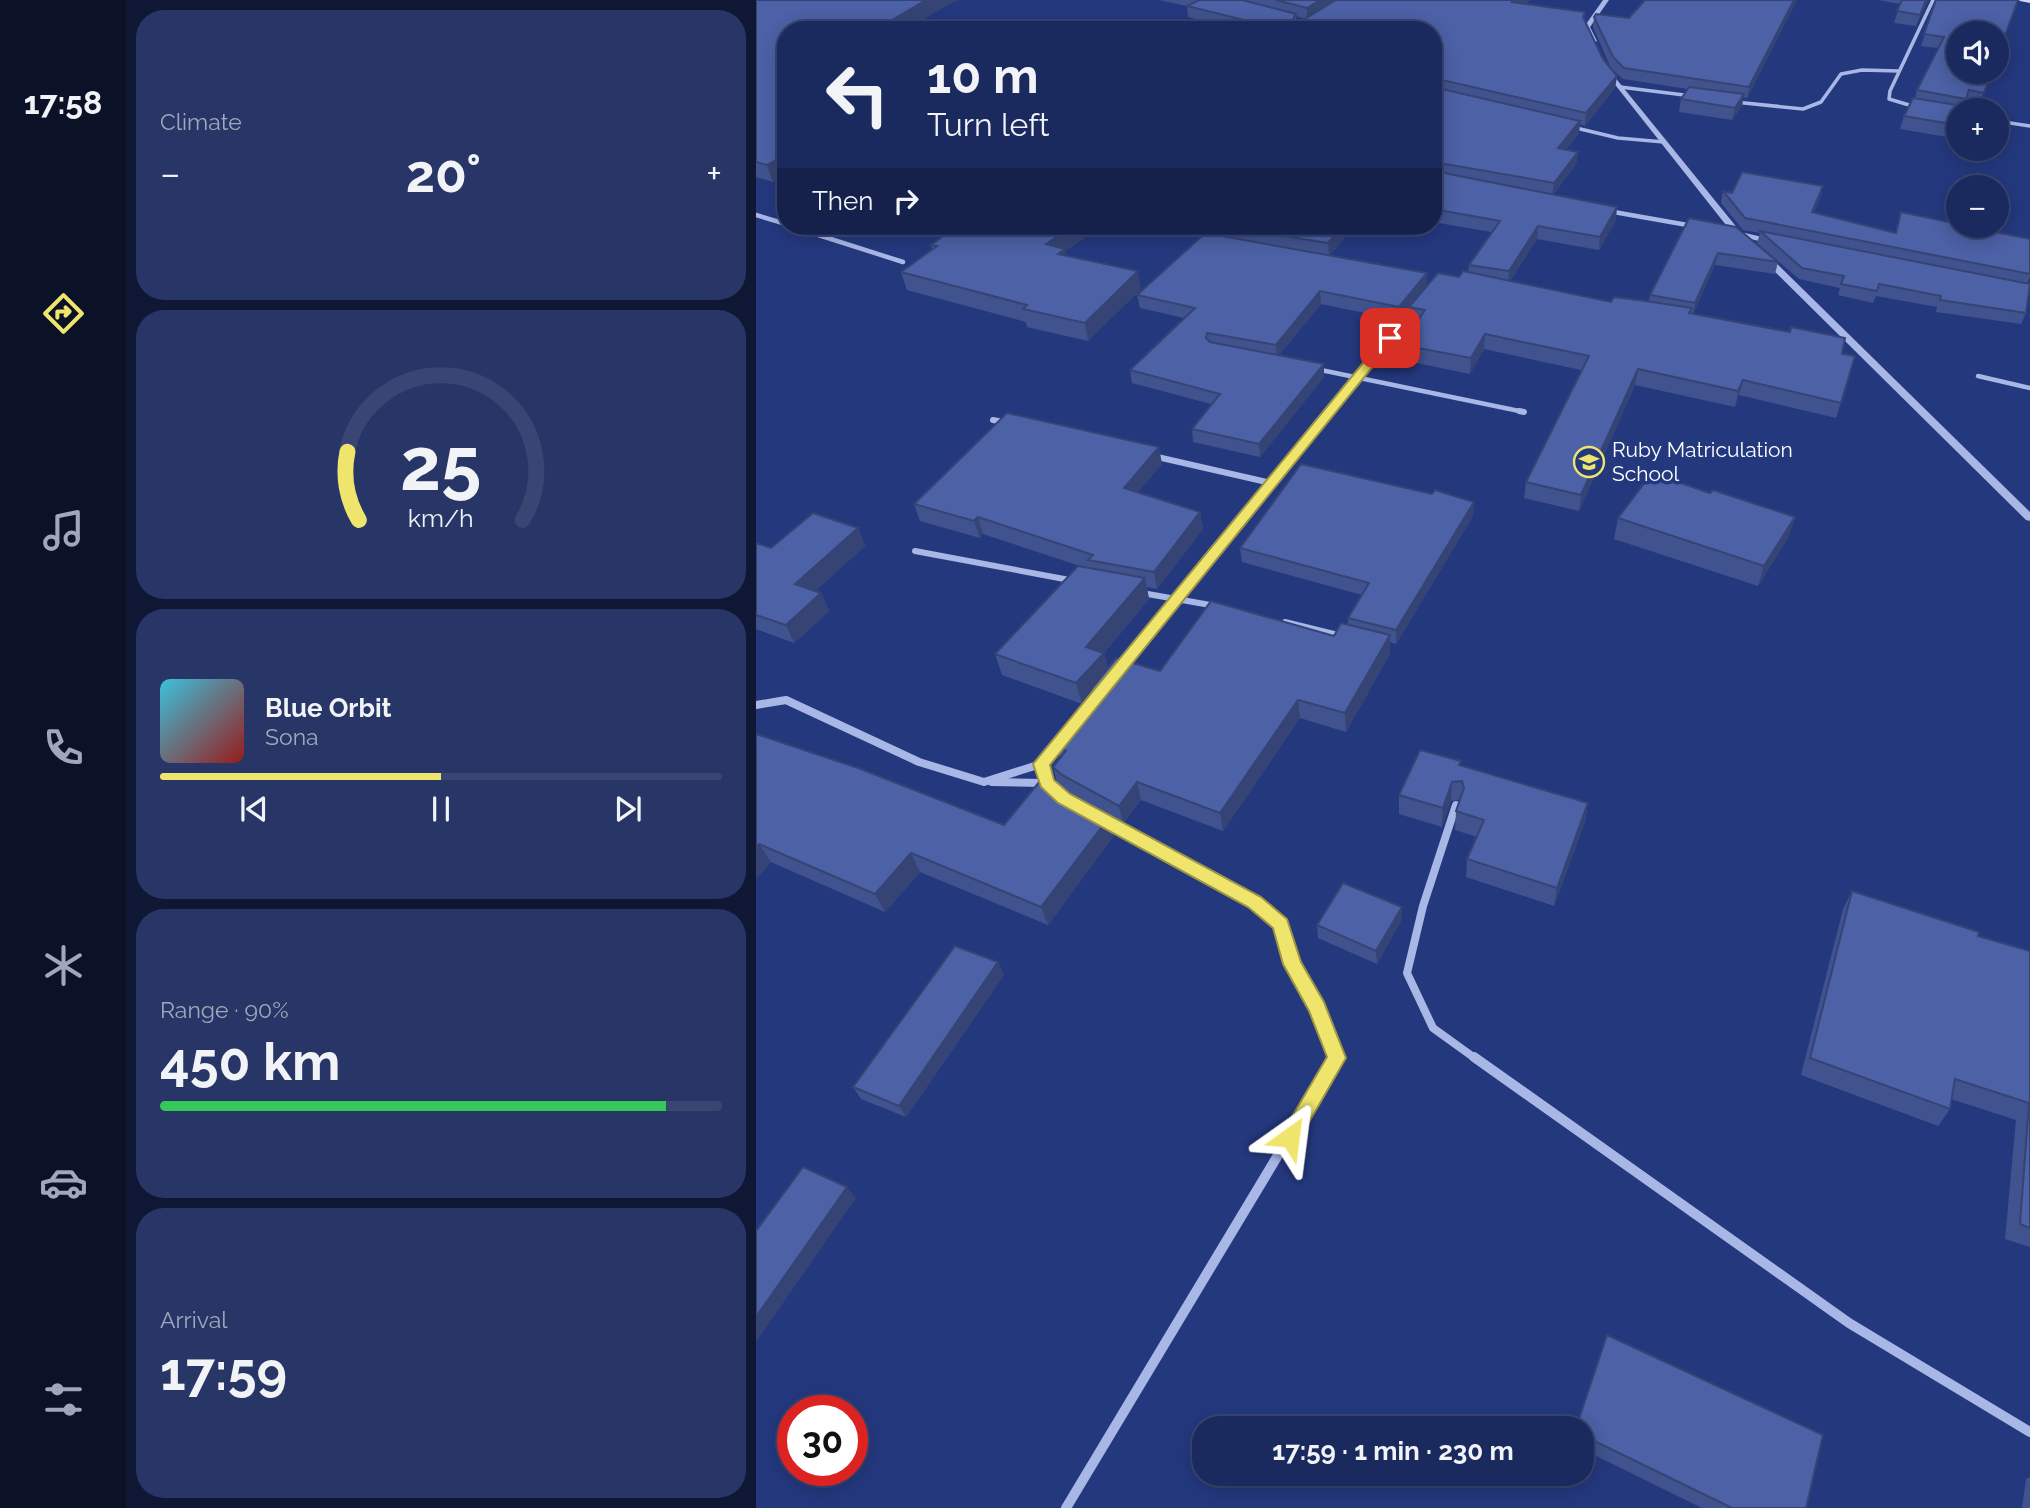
<!DOCTYPE html>
<html lang="en">
<head>
<meta charset="utf-8">
<style>
	:root { --surface:#1b2a5e; --page:#283667; --text:#f1f3f6; --muted:#a0a7bc; --line:#394673; --accent:#f0e56c }
	body { margin:0; font-family:Raleway,sans-serif; background:var(--page); color:var(--text); height:100vh; display:flex; flex-direction:column; font-size:26px; white-space:nowrap }
	* { box-sizing:border-box; margin:0 }
	p { font-size:23px; color:var(--muted) }
	.icon { flex:none; width:38px; height:38px; fill:none; stroke:currentColor; stroke-width:2; stroke-linecap:round; stroke-linejoin:round }
	.map { position:relative; flex:1; overflow:hidden }
	.sheet { display:flex; flex-direction:column; gap:10px; padding:10px; background:#0f1734; width:630px }
	.sheet>* { flex:none }
	.hud { position:absolute; left:21px; top:21px; width:665px; height:214px; border-radius:28px; box-shadow:0 4px 18px #0003,0 0 0 2px var(--line); background:#1b2a5e; color:var(--text); overflow:hidden }
	.controls { position:absolute; left:1190px; top:21px; display:grid; gap:14px }
	.controls a { display:grid; place-items:center; width:63px; height:63px; border-radius:50%; background:var(--surface); box-shadow:0 4px 18px #0003,0 0 0 2px var(--line); font-size:35px }
	.speed { position:absolute; left:21px; top:1395px; display:flex; gap:14px; font-size:35px; font-weight:700; text-align:center }
	.speed>* { display:grid; place-content:center; width:91px; height:91px; border-radius:50%; background:var(--surface); box-shadow:0 4px 18px #0003,0 0 0 2px var(--line); line-height:1 }
	.speed .limit { border:10px solid #d22; background:#fff; color:#111 }
	.pin { position:absolute; display:grid; place-items:center; width:60px; height:60px; color:#fff; margin:-30px; border-radius:14px; box-shadow:0 4px 10px #0006 }
	.me { position:absolute; width:77px; margin:-38px; rotate:31deg; stroke-linejoin:round; filter:drop-shadow(0 0 5px #0008) }
	.turn { display:flex; align-items:center; gap:24px; height:147px; padding:0 35px; font-size:32px }
	.turn .icon { width:91px; height:91px; stroke-width:2.5 }
	.turn b { display:block; font-size:49px; line-height:60px }
	.then { display:flex; align-items:center; height:66px; padding:0 35px; background:#0003; gap:14px; font-size:26px }
	.big { font-size:52px; font-weight:700; line-height:1.1 }
	.sheet .card { flex:1; display:flex; flex-direction:column; justify-content:center; gap:10px; min-width:0; padding:0 24px; border-radius:28px; background:var(--page) }
	.sheet .dial { align-items:center; gap:0 }
	.dial svg { height:182px; overflow:visible; fill:none; stroke:var(--line); stroke-width:7; stroke-linecap:round; text-anchor:middle }
	.dial text { fill:var(--text); stroke:none }
	.song { display:flex; align-items:center; gap:21px }
	.cover { width:84px; height:84px; border-radius:10px; background:linear-gradient(135deg,hsl(190 70% 55%),hsl(0 70% 35%)) }
	.played { height:7px; border-radius:4px; background:linear-gradient(90deg,var(--accent) 50%,var(--line) 50%) }
	.keys { display:flex; justify-content:space-around; direction:ltr }
	.heat { display:flex; justify-content:space-between; align-items:center; font-size:38px; direction:ltr }
	.charge { height:10px; border-radius:5px; background:linear-gradient(90deg,#34c759 90%,var(--line) 0) }
	.trip { position:absolute; left:436px; top:1416px; width:402px; height:70px; border-radius:28px; background:var(--surface); box-shadow:0 4px 18px #0003,0 0 0 2px var(--line); font-weight:700; line-height:70px; text-align:center }
	main { display:flex; flex:1; min-height:0 }
	.tabs { display:flex; flex-direction:column; width:126px; justify-content:space-around; align-items:center; background:#0b1126; color:var(--muted) }
	.tabs .icon { width:49px; height:49px }
	.tabs .current { color:var(--accent) }
	.tabs b { font-size:32px; color:var(--text) }
	.map>svg:first-child { display:block }
</style>
</head>
<body>
<main>
<nav class="tabs">
<b>17:58</b>
<svg class="icon current" aria-label="directions" viewBox="0 0 24 24"><path d="M12 3l9 9-9 9-9-9zM9 14v-3h6M13 9l2 2-2 2"/></svg>
<svg class="icon" aria-label="music" viewBox="0 0 24 24"><path d="M9 18V5l10-2v13"/><circle cx="6" cy="18" r="3"/><circle cx="16" cy="16" r="3"/></svg>
<svg class="icon" aria-label="phone" viewBox="0 0 24 24"><path d="M5 4h4l2 5-3 2q2 4 5 5l2-3 5 2v4C11 20 4 13 5 4z"/></svg>
<svg class="icon" aria-label="climate" viewBox="0 0 24 24"><path d="M12 3v18M4 7l16 10M4 17L20 7"/></svg>
<svg class="icon" aria-label="car" viewBox="0 0 24 24"><path d="M5 17H2v-5l4-1 3-4h7l3 4 3 1v5h-3M9 17h6M6 11h13"/><circle cx="7" cy="17" r="2"/><circle cx="17" cy="17" r="2"/></svg>
<svg class="icon" aria-label="filters" viewBox="0 0 24 24"><path d="M4 7h16M4 17h16"/><circle cx="9" cy="7" r="2"/><circle cx="15" cy="17" r="2"/></svg>
</nav>
<section class="sheet">
<div class="card"><p>Climate</p>
<div class="heat"><a>−</a><b class="big">20°</b><a>+</a></div>
</div>
<div class="card dial"><svg viewBox="0 0 100 80">
<path d="M14 69A42 42 0 1 1 86 69"/>
<path d="M14 69A42 42 0 0 1 9 39" stroke="#f0e56c"/>
<text x="50" y="56" font-size="32" font-weight="700">25</text>
<text x="50" y="72" font-size="11">km/h</text>
</svg></div>
<div class="card">
<div class="song"><i class="cover"></i><div><b>Blue Orbit</b><p>Sona</p></div></div>
<div class="played"></div>
<div class="keys"><svg class="icon" aria-label="previous" viewBox="0 0 24 24"><path d="M18 5L8 12l10 7zM5 5v14"/></svg><svg class="icon" aria-label="pause" viewBox="0 0 24 24"><path d="M8 5v14M16 5v14"/></svg><svg class="icon" aria-label="next" viewBox="0 0 24 24"><path d="M6 5l10 7-10 7zM19 5v14"/></svg></div>
</div>
<div class="card"><p>Range · 90%</p><b class="big">450 km</b><div class="charge"></div></div>
<div class="card"><p>Arrival</p><b class="big">17:59</b></div>
</section>
<div class="map">
<svg width="1274" height="1508" viewBox="0 0 1274 1508">
	<rect width="100%" height="100%" fill="#24387e"/>
	<g fill="none" stroke-linecap="round" stroke-linejoin="round">
		<g stroke="#a8b7e6" stroke-width="3.5">
			<polyline points="864,87 936,96"/>
			<polyline points="979,102 1047,109 1065,102 1085,74 1106,70 1143,71"/>
			<polyline points="1163,108 1133,99 1134,91 1177,0"/>
			<polyline points="1241,121 1274,126"/>
			<polyline points="816,127 862,138 908,142"/>
		</g>
		<g stroke="#a8b7e6" stroke-width="4.5">
			<polyline points="852,211 937,226"/>
			<polyline points="0,215 30,224"/>
			<polyline points="34,226 147,262"/>
			<polyline points="456,226 462,242"/>
			<polyline points="983,234 1009,240"/>
			<polyline points="560,369 768,412"/>
			<polyline points="1222,376 1274,388"/>
			<polyline points="573,413 658,309"/>
		</g>
		<g stroke="#a8b7e6" stroke-width="6">
			<polyline points="763,411 768,412"/>
			<polyline points="237,420 252,423"/>
			<polyline points="397,456 515,483"/>
			<polyline points="159,551 319,581"/>
			<polyline points="386,593 460,606"/>
			<polyline points="529,622 586,636"/>
			<polyline points="366,666 575,411"/>
			<polyline points="338,700 343,694"/>
		</g>
		<g stroke="#a8b7e6" stroke-width="8">
			<polyline points="0,705 30,700 163,762 228,782 285,764"/>
			<polyline points="236,782 290,783"/>
			<polyline points="294,785 285,764 340,698"/>
			<polyline points="700,805 667,906 651,973 677,1028 720,1059"/>
			<polyline points="350,823 498,902 524,924 536,964 561,1008 580,1059"/>
		</g>
		<g stroke="#a8b7e6" stroke-width="10">
			<polyline points="718,1057 1093,1323 1274,1432"/>
			<polyline points="310,1508 581,1057"/>
		</g>
		<g fill="#a8b7e6" fill-rule="evenodd">
			<polygon points="847,0 853,0 834,27 841,41 838,43 835,41 828,27"/>
			<polygon points="849,70 853,70 987,235 987,239 981,239 849,72"/>
			<polygon points="1006,255 1012,255 1274,512 1274,521 1270,520 1006,259"/>
		</g>
		<polygon fill="#d2daf5" fill-rule="evenodd" points="1263,0 1274,0 1274,3 1264,1"/>
	</g>
	<g fill="#41538f" fill-rule="evenodd">
		<polygon points="0,0 191,5 150,30 30,30 30,175 17,182 0,177"/>
		<path d="M403,0H774L769,4L829,12L828,19L847,59L861,76L859,88L829,126L824,124L823,133L810,150L822,152L820,164L797,195L860,220L843,250L781,239L754,281L855,302L893,301L894,295L933,218L1022,262L1019,274L959,265L937,314L1099,356L1080,418L983,395L979,407L879,385L823,511L768,498L770,482L825,370L728,349L714,374L646,360V345L660,324L653,322V307L703,277L712,273L713,265L735,232L677,222V30H482L432,17L431,6ZM540,16L549,19L542,23L541,22Z"/>
		<polygon points="889,0 1041,0 991,98 987,97 986,106 976,120 923,112 925,99 932,89 867,79 855,68 837,27 838,17 873,18"/>
		<polygon points="1122,0 1172,0 1160,26 1138,23 1144,4"/>
		<polygon points="1180,0 1236,72 1223,105 1209,102 1197,138 1144,129 1148,116 1159,98 1161,90 1182,48 1165,46"/>
		<polygon points="967,191 1064,198 1058,212 1139,233 1274,239 1274,276 1271,284 1270,313 1265,324 1180,312 1181,307 1120,296 1117,303 1082,295 1084,288 1043,279 1001,243 1004,233 987,230 965,203"/>
		<polygon points="149,226 346,226 309,251 310,256 385,289 332,341 271,327 270,322 151,290 145,272 176,250 175,245 186,237"/>
		<polygon points="463,226 599,226 573,256 671,273 670,286 643,320 565,304 523,355 568,377 504,457 437,442 436,429 455,404 376,383 374,370 428,318 384,308 381,295 460,235 465,236"/>
		<polygon points="406,464 382,492 444,512 447,529 401,589 391,587 393,599 348,653 352,669 404,671 578,636 592,625 592,618 606,595 486,562 484,548 717,516 640,644 634,642 634,654 590,732 544,718 467,831 385,800 367,824 355,817 359,834 292,925 164,872 129,912 15,862 0,879 0,734 248,825 299,786 310,792 302,785 297,767 304,758 301,747 337,704 335,694 326,704 246,675 239,654 327,567 227,534 224,538 164,521 158,504"/>
		<polygon points="954,493 1039,517 1032,538 1002,586 858,539 862,518"/>
		<polygon points="102,528 109,546 59,591 65,593 73,611 38,643 0,629 0,543 15,548"/>
		<polygon points="705,761 704,766 832,803 829,822 798,906 710,877 711,859 721,837 699,830 700,811 703,800 695,801 686,827 643,814 643,795"/>
		<polygon points="1096,891 1222,936 1274,951 1274,1247 1249,1239 1260,1120 1195,1099 1194,1109 1182,1126 1045,1075 1087,909"/>
		<polygon points="646,907 645,921 621,964 562,938 561,925"/>
		<polygon points="242,962 248,975 150,1117 105,1099 97,1087"/>
		<polygon points="851,1335 1050,1508 946,1508 826,1449 826,1428 820,1428"/>
		<polygon points="1274,1477 1274,1508 1266,1508 1270,1479"/>
	</g>
	<g fill="#354474">
		<polygon points="170,0 204,0 191,5 150,30 119,30"/>
		<polygon points="564,0 583,0 551,19 551,8"/>
		<polygon points="758,0 774,0 755,13 756,2"/>
		<polygon points="1038,0 1041,0 991,98 993,87"/>
		<polygon points="1170,0 1172,0 1160,26 1164,15"/>
		<polygon points="861,76 859,88 829,126 830,113"/>
		<polygon points="988,94 986,106 976,120 979,108"/>
		<polygon points="824,121 823,133 801,161 802,148"/>
		<polygon points="822,152 820,164 796,196 798,183"/>
		<polygon points="30,154 30,175 17,182 11,165"/>
		<polygon points="1067,186 1064,198 1053,224 1056,212"/>
		<polygon points="861,207 860,220 843,250 844,237"/>
		<polygon points="317,226 346,226 309,251 313,267 290,244"/>
		<polygon points="587,226 599,226 573,256 572,243"/>
		<polygon points="782,226 781,239 752,284 753,271"/>
		<polygon points="962,253 959,265 937,315 939,303"/>
		<polygon points="382,271 385,289 332,341 329,323"/>
		<polygon points="671,273 670,286 643,320 643,307"/>
		<polygon points="564,291 565,304 521,358 520,345"/>
		<polygon points="729,334 728,349 714,374 715,358"/>
		<polygon points="568,364 568,377 504,457 503,444"/>
		<polygon points="882,369 879,385 823,511 825,495"/>
		<polygon points="987,380 983,395 979,407 982,391"/>
		<polygon points="403,447 406,464 371,505 368,488"/>
		<polygon points="718,502 717,516 640,644 640,630"/>
		<polygon points="444,512 447,529 401,589 398,572"/>
		<polygon points="222,517 227,534 224,538 218,521"/>
		<polygon points="1039,517 1032,538 1002,586 1008,566"/>
		<polygon points="102,528 109,546 47,602 39,584"/>
		<polygon points="389,578 393,599 348,653 353,673 334,690 335,694 326,704 320,683 330,647"/>
		<polygon points="65,593 73,611 38,643 30,625"/>
		<polygon points="634,635 634,654 590,732 589,713"/>
		<polygon points="542,700 544,718 467,831 464,813"/>
		<polygon points="381,782 385,800 367,824 363,806"/>
		<polygon points="696,782 695,801 686,827 687,808"/>
		<polygon points="832,803 829,822 798,906 801,888"/>
		<polygon points="354,816 359,834 292,925 285,907"/>
		<polygon points="3,844 15,862 0,879 0,848"/>
		<polygon points="155,853 164,872 129,912 119,894"/>
		<polygon points="646,907 645,921 621,964 620,951"/>
		<polygon points="242,962 248,975 150,1117 143,1106"/>
		<polygon points="91,1187 100,1198 0,1342 0,1317"/>
	</g>
	<g fill="#4c61a6" stroke="#354474" stroke-width="2">
		<polygon points="0,0 170,0 119,30 30,30 30,154 11,165 0,162"/>
		<polygon points="443,0 486,0 540,14 537,19 542,23 580,0 758,0 756,2 829,12 827,17 847,59 861,76 830,113 678,78 677,79 677,30 519,30 521,28 431,6"/>
		<polygon points="520,0 564,0 551,8"/>
		<polygon points="889,0 1038,0 993,87 868,68 857,57 838,17 840,14 873,18"/>
		<polygon points="1146,0 1170,0 1164,15 1141,11"/>
		<polygon points="1180,0 1262,0 1241,57 1241,33 1202,33 1202,72 1235,72 1228,93 1213,90 1210,99 1161,90 1188,37 1168,34"/>
		<polygon points="677,87 824,121 802,148 822,152 798,183 678,162 677,163"/>
		<polygon points="933,87 988,94 979,108 925,99"/>
		<polygon points="1157,98 1207,106 1206,110 1202,110 1202,121 1201,125 1148,116"/>
		<polygon points="677,169 693,174 861,207 844,237 782,226 753,271 713,265 744,221 677,209"/>
		<polygon points="986,172 1067,186 1056,212 1140,233 1145,212 1202,224 1202,226 1209,226 1274,239 1274,274 989,218 967,191 976,193"/>
		<polygon points="933,218 980,227 1022,262 962,253 939,303 894,295"/>
		<polygon points="201,226 317,226 290,244 309,249 302,254 382,271 329,323 267,309 271,305 145,272 181,246 175,245"/>
		<polygon points="464,226 587,226 572,243"/>
		<polygon points="455,228 460,235 671,273 643,307 564,291 520,345 451,333 450,338 454,342 568,364 503,444 436,429 464,394 374,370 439,308 381,295"/>
		<polygon points="1004,231 1274,284 1270,313 1184,300 1185,296 1123,284 1121,291 1085,284 1088,276 1046,268"/>
		<polygon points="707,271 855,302 858,297 890,301 936,308 933,313 1034,332 1035,327 1089,338 1086,354 1099,356 1085,403 987,380 982,391 882,369 825,495 770,482 833,356 729,334 715,358 646,345 669,310 653,307 682,273 703,277"/>
		<polygon points="251,413 403,447 368,488 444,512 398,572 332,560 337,555 222,517 218,521 158,504"/>
		<polygon points="545,464 676,494 679,490 718,502 640,630 592,618 613,583 484,548"/>
		<polygon points="896,473 954,493 957,490 1039,517 1008,566 862,518"/>
		<polygon points="57,513 102,528 39,584 65,593 30,625 0,615 0,543 15,548"/>
		<polygon points="322,566 389,578 330,647 348,653 320,683 239,654"/>
		<polygon points="455,601 578,636 585,623 634,635 589,713 542,700 464,813 381,782 363,806 306,775 297,767 310,751 301,747 345,694 334,690 360,658 404,671"/>
		<polygon points="0,734 102,768 248,825 288,776 299,786 354,816 285,907 155,853 119,894 3,844 0,848"/>
		<polygon points="664,750 705,761 703,765 832,803 801,888 711,859 728,820 700,811 708,788 706,781 696,782 687,808 643,795"/>
		<polygon points="587,883 646,907 620,951 561,925"/>
		<polygon points="1096,891 1223,932 1222,936 1274,951 1274,1228 1264,1224 1273,1103 1199,1079 1194,1109 1054,1058"/>
		<polygon points="199,946 242,962 143,1106 97,1087"/>
		<polygon points="47,1167 91,1187 0,1317 0,1231"/>
		<polygon points="851,1335 1067,1435 1050,1508 976,1508 826,1435 826,1428 820,1428"/>
	</g>
	<polygon fill="#f0e56c" stroke="#9c9546" stroke-width="2" points="630,335 640,338 294,765 298,780 314,794 505,897 531,919 545,962 568,1002 590,1058 541,1143 534,1146 527,1143 524,1137 571,1057 553,1011 527,964 517,928 492,907 302,803 285,787 277,764"/>
	<defs>
		<g id="school-ring" transform="scale(1.575)"><circle r="9.5" fill="#24387e" stroke="#f0e56c" stroke-width="1.5"/><path d="M0-5L7-2L0 1L-7-2ZM-4 1L0 2.5L4 1V4Q0 6-4 4Z" fill="#f0e56c"/></g>
	</defs>
	<g fill-rule="evenodd">
		<use href="#school-ring" x="833" y="462"/>
	</g>
	<g text-anchor="middle" stroke-width="7" stroke-linejoin="round" paint-order="stroke">
		<g font-size="21" fill="#fff" stroke="#24387e" text-anchor="start">
			<text x="856" y="457">Ruby Matriculation<tspan x="856" dy="24">School</tspan></text>
		</g>
	</g>
</svg>
<div class="controls">
<a><svg class="icon" aria-label="sound" viewBox="0 0 24 24"><path d="M4 9h4l5-4v14l-5-4H4zM17 9q2 3 0 6"/></svg></a>
<a>+</a>
<a>−</a>
</div>
<div class="speed"><div class="limit">30</div></div>
<div class="pin" style="left:634px;top:338px;background:#d93025"><svg class="icon" aria-label="arrive" viewBox="0 0 24 24"><path d="M6 21V4h12l-3 4 3 4H6"/></svg></div>
<svg class="me" style="left:534px;top:1137px" viewBox="-20 -20 40 40"><path d="M0-17L14 15 0 8-14 15z" fill="#f0e56c" stroke="#fff" stroke-width="4"/></svg>
<div class="trip">17:59 · 1 min · 230 m</div>
<div class="hud">
<div class="turn"><svg class="icon" aria-label="left" viewBox="0 0 24 24"><path d="M17 20v-9H6M10 6l-5 5 5 5"/></svg><div><b>10 m</b>Turn left</div></div>
<div class="then">Then<svg class="icon" aria-label="right" viewBox="0 0 24 24"><path d="M7 20v-9h11M14 6l5 5-5 5"/></svg></div>
</div>
</div>
</main>
</body>
</html>
